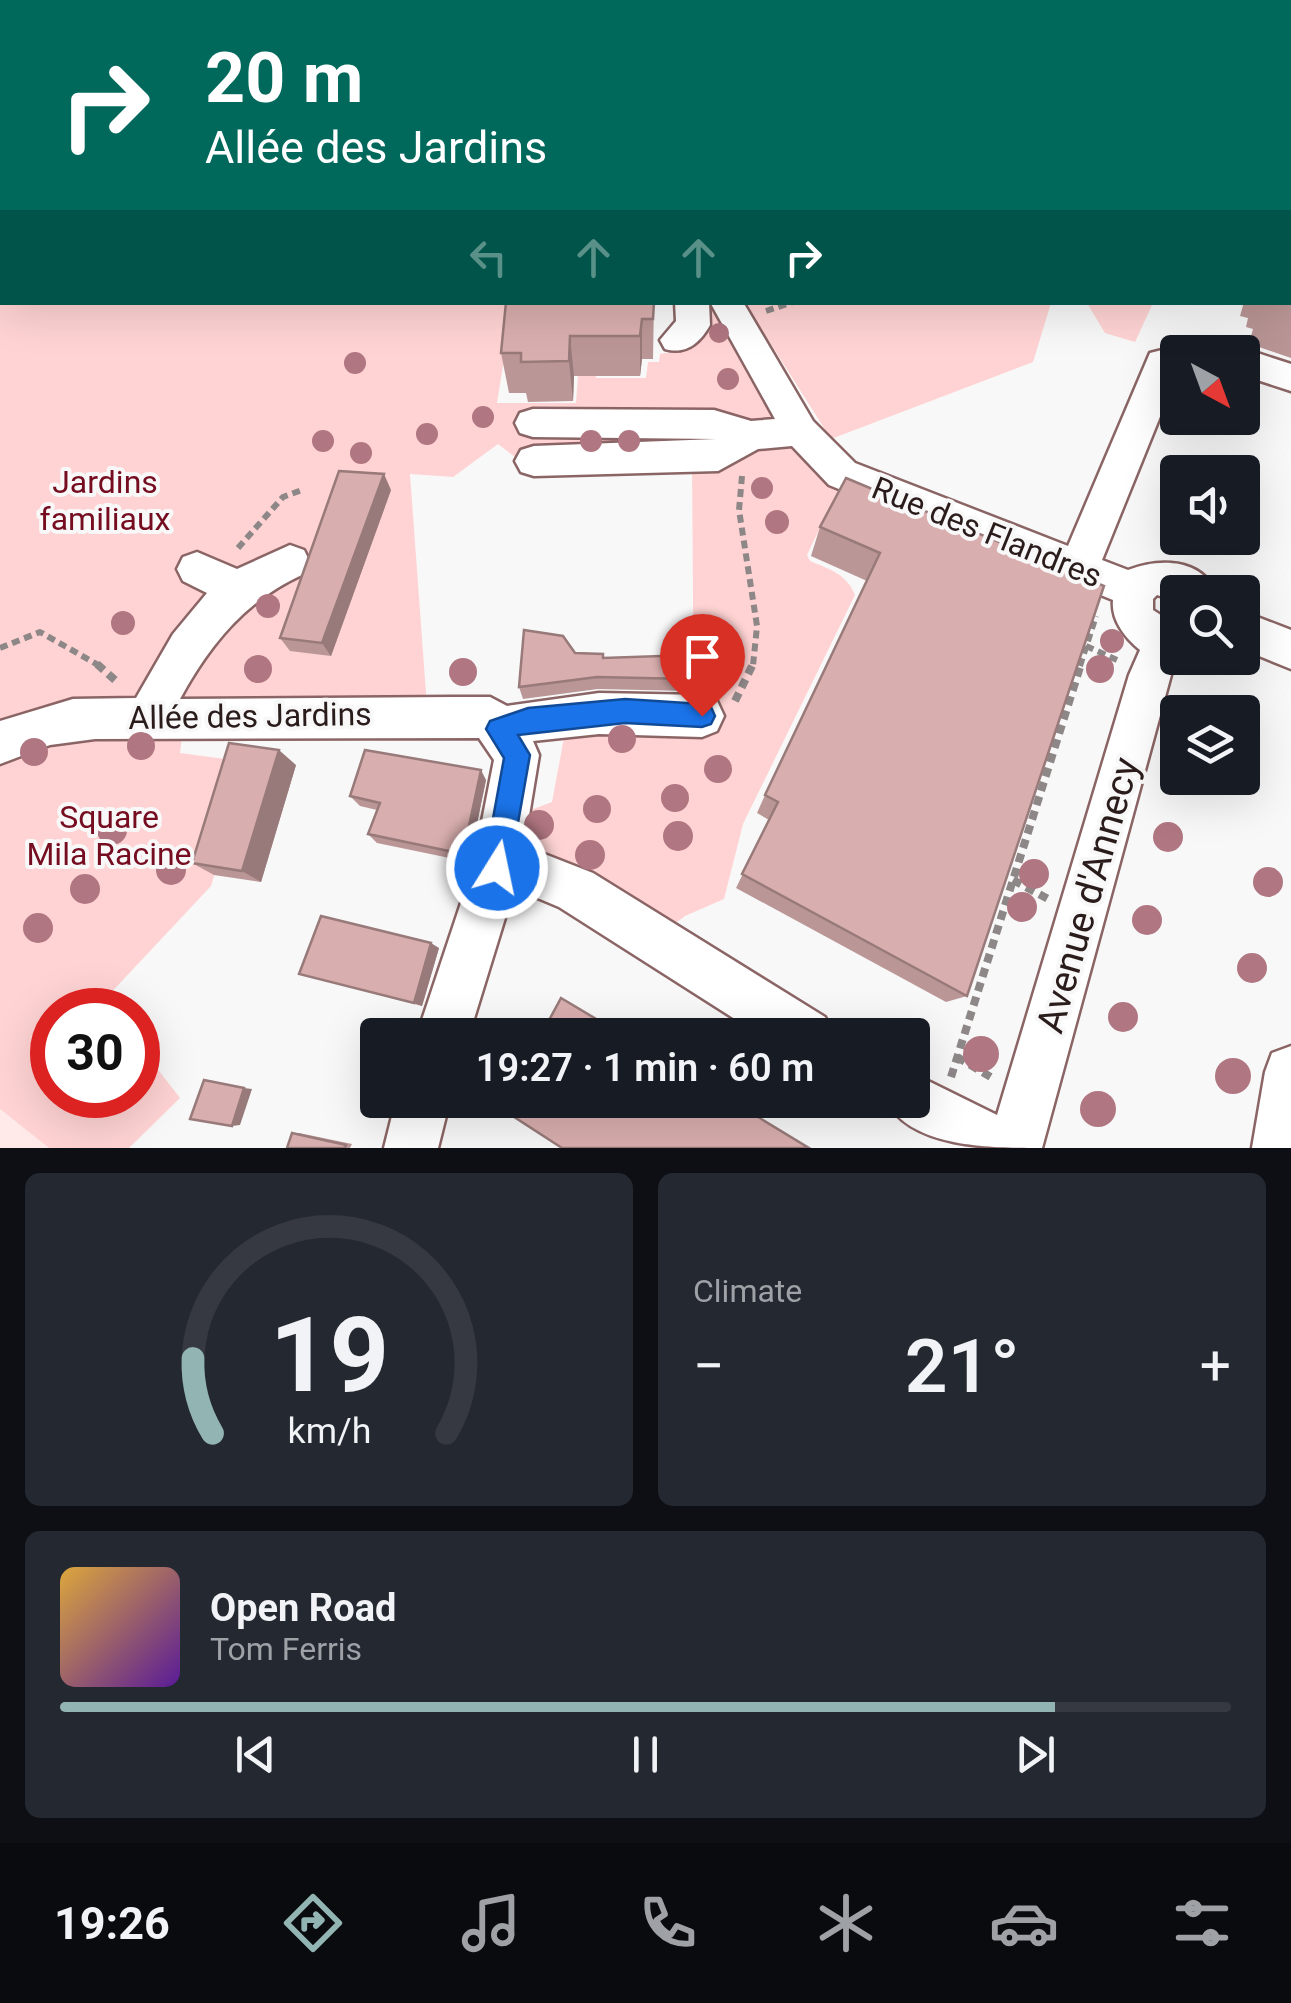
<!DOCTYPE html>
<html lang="en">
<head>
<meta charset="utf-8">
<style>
	:root { --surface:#171b24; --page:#242831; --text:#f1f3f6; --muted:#9ea1a6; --line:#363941; --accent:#92b5b3 }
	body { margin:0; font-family:Roboto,sans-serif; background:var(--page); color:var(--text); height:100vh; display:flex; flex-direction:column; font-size:38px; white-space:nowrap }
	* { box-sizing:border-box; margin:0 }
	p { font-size:32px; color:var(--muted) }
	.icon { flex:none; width:55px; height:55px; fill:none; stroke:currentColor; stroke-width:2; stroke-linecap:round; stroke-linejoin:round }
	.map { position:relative; height:1148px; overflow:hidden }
	.side { display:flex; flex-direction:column; gap:25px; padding:25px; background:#0d0f14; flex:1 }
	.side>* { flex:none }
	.banner { position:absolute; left:0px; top:0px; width:1292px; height:305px; box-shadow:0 10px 40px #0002; background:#00695c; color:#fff; overflow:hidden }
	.needle { width:65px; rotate:139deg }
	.controls { position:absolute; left:1160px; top:335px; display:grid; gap:20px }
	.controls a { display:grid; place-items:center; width:100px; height:100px; border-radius:10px; background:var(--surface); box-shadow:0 10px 40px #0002; font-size:50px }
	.speed { position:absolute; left:30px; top:988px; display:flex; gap:20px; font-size:50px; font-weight:700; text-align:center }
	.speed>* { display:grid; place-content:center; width:130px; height:130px; border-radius:50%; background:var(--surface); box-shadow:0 10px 40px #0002; line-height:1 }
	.speed .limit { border:15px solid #d22; background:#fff; color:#111 }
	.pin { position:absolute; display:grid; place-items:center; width:85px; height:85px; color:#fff; margin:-102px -42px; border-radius:50% 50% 50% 0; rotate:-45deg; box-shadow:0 0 10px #0007 }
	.pin .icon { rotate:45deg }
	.me { position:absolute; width:110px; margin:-55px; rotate:10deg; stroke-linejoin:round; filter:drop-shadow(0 0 8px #0008) }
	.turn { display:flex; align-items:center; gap:35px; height:210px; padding:0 40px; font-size:45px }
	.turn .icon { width:130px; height:130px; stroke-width:2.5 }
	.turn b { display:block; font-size:70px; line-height:85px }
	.lanes { display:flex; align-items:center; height:95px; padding:0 40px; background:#0003; justify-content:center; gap:50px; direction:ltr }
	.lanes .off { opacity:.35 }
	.big { font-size:75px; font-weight:600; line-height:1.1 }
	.side .card { flex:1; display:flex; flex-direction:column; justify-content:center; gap:15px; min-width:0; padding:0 35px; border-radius:15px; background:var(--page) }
	.side .dial { align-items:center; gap:0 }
	.dial svg { height:260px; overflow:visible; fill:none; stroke:var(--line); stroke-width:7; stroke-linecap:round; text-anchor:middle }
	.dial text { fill:var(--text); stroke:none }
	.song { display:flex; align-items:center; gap:30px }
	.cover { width:120px; height:120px; border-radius:15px; background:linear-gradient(135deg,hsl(40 70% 55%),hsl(270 70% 35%)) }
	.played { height:10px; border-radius:5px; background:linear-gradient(90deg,var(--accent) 85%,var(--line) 85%) }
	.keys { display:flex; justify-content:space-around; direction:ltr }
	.heat { display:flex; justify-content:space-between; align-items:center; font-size:55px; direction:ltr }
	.side .tiles { flex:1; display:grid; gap:25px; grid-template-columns:1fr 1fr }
	.card:last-child { grid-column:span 2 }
	.trip { position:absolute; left:360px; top:1018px; width:570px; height:100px; border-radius:10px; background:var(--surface); box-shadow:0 10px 40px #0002; font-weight:600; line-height:100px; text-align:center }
	.dock { display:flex; height:160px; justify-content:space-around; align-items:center; background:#090b0e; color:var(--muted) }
	.dock .icon { width:70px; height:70px }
	.dock .selected { color:var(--accent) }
	.dock b { font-size:45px; color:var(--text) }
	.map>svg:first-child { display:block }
</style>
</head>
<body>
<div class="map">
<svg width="1291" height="1148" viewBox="0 0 1291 1148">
	<rect width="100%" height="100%" fill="#f8f8f8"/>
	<polygon fill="#ffe9e9" points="0,1109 49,1148 0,1148"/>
	<g fill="#ffd3d3">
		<path d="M0,0L228,2H2V302L513,303L497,403H576L579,362L595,361L596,378H646L648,362H659L660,354L683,350L702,338L708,307L718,304L843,492L831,505L807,555L810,561C829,569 847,574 855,595L743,824L724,899L685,916L665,931L540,854L523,838L520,814L552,802L566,727L694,729L692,463L528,467L498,444L453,477L410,474L427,707L183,727L180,753L248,762L211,886L105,999L112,1010H52V1095H138V1044L180,1098L129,1148H49L0,1109Z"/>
		<polygon points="272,0 847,0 841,2"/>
		<polygon points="904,0 1251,0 1253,2 898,2"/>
		<polygon points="745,303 1051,303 1033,362 831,439"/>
		<polygon points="1087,303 1153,303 1135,342 1105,333"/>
	</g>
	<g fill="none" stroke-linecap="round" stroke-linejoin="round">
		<g stroke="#8b6565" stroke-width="5">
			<g id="minor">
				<polygon points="219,0 261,0 263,2 221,2"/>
				<path d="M675,302H709L710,325C700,343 686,355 665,349L660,340L676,321Z"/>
				<path d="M710,302H743L813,421L855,463L1068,546L1150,353L1178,346L1192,352H1178V372L1102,560L1128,570C1159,558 1200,558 1216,592H1178V602L1157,595L1153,599V610L1178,626V658H1193L1176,663L1171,675L1042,1148C991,1148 910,1148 886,1100H912V1073L997,1115L1129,675L1140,650C1125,638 1111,620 1113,600L829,485L792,446L758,449L718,471L534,476L521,472L515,461L521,450L534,446L716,439L533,437L520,433L515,423L520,413L533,409L714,410L751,421L775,419Z"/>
				<polygon points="1242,348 1291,364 1291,391 1242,375 1242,352 1229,352"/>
				<path d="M290,545L304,550L310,562L304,574C246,600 210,644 180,699L453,697H490L507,706L599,693L702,695L717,701L724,716L717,731L702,737L599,734L533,741L539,755L524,846L593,873L825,1017L833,1035H760L559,907L528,894L513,892L469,1035H417L473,867L494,760L479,738L95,739L50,745L0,764V721L73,699L136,698L173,634L207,593L183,581L177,569L183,557L197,552L237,569Z"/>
				<polygon points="1242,611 1291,630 1291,669 1242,649"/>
				<polygon points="1291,1046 1291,1148 1252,1148 1265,1072 1272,1053"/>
				<polygon points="396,1100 450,1100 438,1148 384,1148"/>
			</g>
		</g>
		<polyline stroke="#8e8787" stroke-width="5" stroke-dasharray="5 4" stroke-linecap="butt" points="368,0 386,2"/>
		<g stroke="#8e8787" stroke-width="6" stroke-dasharray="8 5" stroke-linecap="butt">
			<polyline points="766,311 793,302"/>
			<polyline points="742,476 739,510 757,626 753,666"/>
			<polyline points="238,548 283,497 302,490"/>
			<polyline points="1086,646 1117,660"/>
			<polyline points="0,648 40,632 100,666"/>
			<polyline points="1080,666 1096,616"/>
		</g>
		<g stroke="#8e8787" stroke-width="8" stroke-dasharray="9 6" stroke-linecap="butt">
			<polyline points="97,664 115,680"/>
			<polyline points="735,701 753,664"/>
			<polyline points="1013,880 1048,899"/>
			<polyline points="957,1057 994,1079"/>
			<polyline points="951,1077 1081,664"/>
		</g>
		<use href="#minor" fill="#fff" fill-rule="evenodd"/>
	</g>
	<g fill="#b07681">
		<circle cx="719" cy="333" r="10"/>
		<circle cx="355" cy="363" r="11"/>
		<circle cx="728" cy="379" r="11"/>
		<circle cx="483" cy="417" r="11"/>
		<circle cx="427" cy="434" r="11"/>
		<circle cx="323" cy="441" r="11"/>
		<circle cx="591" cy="441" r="11"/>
		<circle cx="629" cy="441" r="11"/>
		<circle cx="361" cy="453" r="11"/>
		<circle cx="762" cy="488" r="11"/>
		<circle cx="777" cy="522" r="12"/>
		<circle cx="268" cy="606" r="12"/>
		<circle cx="123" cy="623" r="12"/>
		<circle cx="1112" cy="641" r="12"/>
		<circle cx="258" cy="669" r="14"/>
		<circle cx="1100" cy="669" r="14"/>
		<circle cx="463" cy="672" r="14"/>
		<circle cx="622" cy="739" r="14"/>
		<circle cx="141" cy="746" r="14"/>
		<circle cx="34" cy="752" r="14"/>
		<circle cx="718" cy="769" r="14"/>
		<circle cx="675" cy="798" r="14"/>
		<circle cx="597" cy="809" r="14"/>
		<circle cx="539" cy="825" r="15"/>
		<circle cx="112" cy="830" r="15"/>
		<circle cx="678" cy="836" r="15"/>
		<circle cx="1168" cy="837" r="15"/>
		<circle cx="590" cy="855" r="15"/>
		<circle cx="171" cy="870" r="15"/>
		<circle cx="1034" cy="874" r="15"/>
		<circle cx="1268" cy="882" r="15"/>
		<circle cx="85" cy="889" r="15"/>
		<circle cx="1022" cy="907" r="15"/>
		<circle cx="1147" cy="920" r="15"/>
		<circle cx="38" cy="928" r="15"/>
		<circle cx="1252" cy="968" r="15"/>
		<circle cx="1123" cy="1017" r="15"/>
		<circle cx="981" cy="1054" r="18"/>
		<circle cx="1233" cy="1076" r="18"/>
		<circle cx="1098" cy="1109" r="18"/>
	</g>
	<g fill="#bb9696">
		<polygon points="513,0 613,0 613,2 518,2"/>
		<polygon points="1291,220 1291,358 1256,346 1257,338 1251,336 1253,329 1246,327 1248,318 1240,316 1244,302 1290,302"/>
		<polygon points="654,302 653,359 642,359 640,376 574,376 573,401 528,402 526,393 509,393 501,353"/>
		<polygon points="391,490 331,656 290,651 280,638"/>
		<polygon points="820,527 1104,586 967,996 946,1002 736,888 769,820 757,813 765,795 867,581 811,556"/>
		<polygon points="575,653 604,658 689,679 688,691 598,689 523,699 519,687"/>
		<polygon points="296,765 261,882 214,875 192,863"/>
		<polygon points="486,780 469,862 377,843 368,834 377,810 360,806 350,796"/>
		<polygon points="439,948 422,1006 299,974"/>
		<polygon points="292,1133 299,1133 352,1144 350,1148 287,1148"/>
	</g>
	<g fill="#987a7a">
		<polygon points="642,319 642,359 640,376 640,336"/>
		<polygon points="570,336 574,376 573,401 569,361"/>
		<polygon points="384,474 391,490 331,656 322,643"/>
		<polygon points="279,750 296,765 261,882 242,871"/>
		<polygon points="481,770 486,780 469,862 463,854"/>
		<polygon points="431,943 439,948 422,1006 414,1003"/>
		<polygon points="244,1088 252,1089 240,1125 232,1126"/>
	</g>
	<g fill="#d9aeae" stroke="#987a7a" stroke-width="2.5">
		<polygon points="554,0 605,0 601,2 559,2"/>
		<polygon points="506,302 654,302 653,319 642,319 640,336 570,336 569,361 521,362 521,353 501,353"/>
		<polygon points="339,471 384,474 322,643 280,638"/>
		<polygon points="846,478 1104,586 967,996 742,874 778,802 765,795 880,553 820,527"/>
		<polygon points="524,630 563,636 575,653 603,654 603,658 690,655 689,679 597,677 519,687"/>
		<polygon points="229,743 279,750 242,871 192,863"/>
		<polygon points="365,750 481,770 463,854 368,834 380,803 350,796"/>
		<polygon points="321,916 431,943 414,1003 299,974"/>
		<polygon points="561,998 623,1035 541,1035"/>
		<polygon points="204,1080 244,1088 232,1126 190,1119"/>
		<polygon points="507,1100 730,1100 809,1148 562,1148 502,1109"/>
		<polygon points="292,1133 346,1145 345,1148 287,1148"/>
	</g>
	<polygon fill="#1a73e8" stroke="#114b97" stroke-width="2.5" points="625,699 702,704 711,707 715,716 711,724 702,727 625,723 518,735 530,755 510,868 507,877 497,881 487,877 484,868 504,758 486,729 490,721 528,708"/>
	<g text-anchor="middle" stroke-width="8" stroke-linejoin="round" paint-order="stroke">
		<g font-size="32" fill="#750c20" stroke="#f8f8f8">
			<text x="105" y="493">Jardins<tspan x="105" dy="37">familiaux</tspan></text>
			<text x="109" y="828">Square<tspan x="109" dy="37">Mila Racine</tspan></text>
		</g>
		<g font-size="32" fill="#2b1c1c" stroke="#f8f8f8">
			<text transform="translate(987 532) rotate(22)" y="11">Rue des Flandres</text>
			<text transform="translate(250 716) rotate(-1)" y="11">Allée des Jardins</text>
		</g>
		<g font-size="38" fill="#2b1c1c" stroke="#f8f8f8">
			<text transform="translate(1088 895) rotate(-74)" y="13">Avenue d'Annecy</text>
		</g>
	</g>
</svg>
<div class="controls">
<a><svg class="needle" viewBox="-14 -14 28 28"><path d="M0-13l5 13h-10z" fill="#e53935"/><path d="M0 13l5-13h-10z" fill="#9ea1a6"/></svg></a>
<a><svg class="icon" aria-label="sound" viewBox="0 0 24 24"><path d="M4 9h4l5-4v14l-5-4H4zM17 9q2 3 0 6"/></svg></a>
<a><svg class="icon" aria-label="search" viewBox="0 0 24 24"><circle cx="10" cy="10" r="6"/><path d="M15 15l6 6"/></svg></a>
<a><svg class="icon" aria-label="layers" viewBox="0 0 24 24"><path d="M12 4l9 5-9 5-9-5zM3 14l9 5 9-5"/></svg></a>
</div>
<div class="speed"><div class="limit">30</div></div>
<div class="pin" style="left:702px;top:716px;background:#d93025"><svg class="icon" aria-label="arrive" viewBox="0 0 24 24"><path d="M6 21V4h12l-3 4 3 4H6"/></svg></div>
<svg class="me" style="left:497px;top:868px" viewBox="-20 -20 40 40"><circle r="17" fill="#1a73e8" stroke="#fff" stroke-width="3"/><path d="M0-11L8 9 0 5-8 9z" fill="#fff"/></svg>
<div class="trip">19:27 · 1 min · 60 m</div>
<div class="banner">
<div class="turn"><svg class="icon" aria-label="right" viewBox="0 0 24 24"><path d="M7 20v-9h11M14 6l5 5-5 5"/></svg><div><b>20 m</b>Allée des Jardins</div></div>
<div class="lanes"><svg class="icon off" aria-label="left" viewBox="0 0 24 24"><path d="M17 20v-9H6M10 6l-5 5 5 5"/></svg><svg class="icon off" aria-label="ahead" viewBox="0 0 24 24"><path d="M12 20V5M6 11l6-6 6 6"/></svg><svg class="icon off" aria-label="ahead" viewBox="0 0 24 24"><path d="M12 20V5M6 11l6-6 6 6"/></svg><svg class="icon" aria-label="right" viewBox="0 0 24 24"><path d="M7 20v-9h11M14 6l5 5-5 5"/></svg></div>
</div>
</div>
<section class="side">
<div class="tiles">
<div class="card dial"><svg viewBox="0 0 100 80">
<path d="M14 69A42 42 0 1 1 86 69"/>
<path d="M14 69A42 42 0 0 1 8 46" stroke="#92b5b3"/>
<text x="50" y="56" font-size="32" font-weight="700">19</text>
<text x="50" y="72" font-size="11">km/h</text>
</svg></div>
<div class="card"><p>Climate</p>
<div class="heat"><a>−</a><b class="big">21°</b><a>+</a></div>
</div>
<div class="card">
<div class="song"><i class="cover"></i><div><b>Open Road</b><p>Tom Ferris</p></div></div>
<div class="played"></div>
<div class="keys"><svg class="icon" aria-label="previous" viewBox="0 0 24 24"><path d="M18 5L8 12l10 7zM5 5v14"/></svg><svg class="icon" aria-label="pause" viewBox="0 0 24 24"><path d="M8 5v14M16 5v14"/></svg><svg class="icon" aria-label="next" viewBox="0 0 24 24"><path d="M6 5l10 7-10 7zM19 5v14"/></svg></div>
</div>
</div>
</section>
<nav class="dock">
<b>19:26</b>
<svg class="icon selected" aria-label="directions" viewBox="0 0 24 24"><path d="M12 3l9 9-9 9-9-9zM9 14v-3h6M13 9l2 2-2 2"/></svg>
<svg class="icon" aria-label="music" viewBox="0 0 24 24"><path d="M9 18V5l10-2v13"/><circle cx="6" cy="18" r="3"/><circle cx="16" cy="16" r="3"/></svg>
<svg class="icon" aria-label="phone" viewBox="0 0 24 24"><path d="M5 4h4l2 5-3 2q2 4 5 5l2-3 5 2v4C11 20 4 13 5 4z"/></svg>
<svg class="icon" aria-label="climate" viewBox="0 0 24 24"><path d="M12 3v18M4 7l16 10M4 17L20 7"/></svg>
<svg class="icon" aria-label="car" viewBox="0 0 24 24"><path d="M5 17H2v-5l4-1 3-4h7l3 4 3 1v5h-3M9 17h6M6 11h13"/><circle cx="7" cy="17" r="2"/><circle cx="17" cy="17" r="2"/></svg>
<svg class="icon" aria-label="filters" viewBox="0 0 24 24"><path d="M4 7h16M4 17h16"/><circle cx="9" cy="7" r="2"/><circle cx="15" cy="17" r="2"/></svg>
</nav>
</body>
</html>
